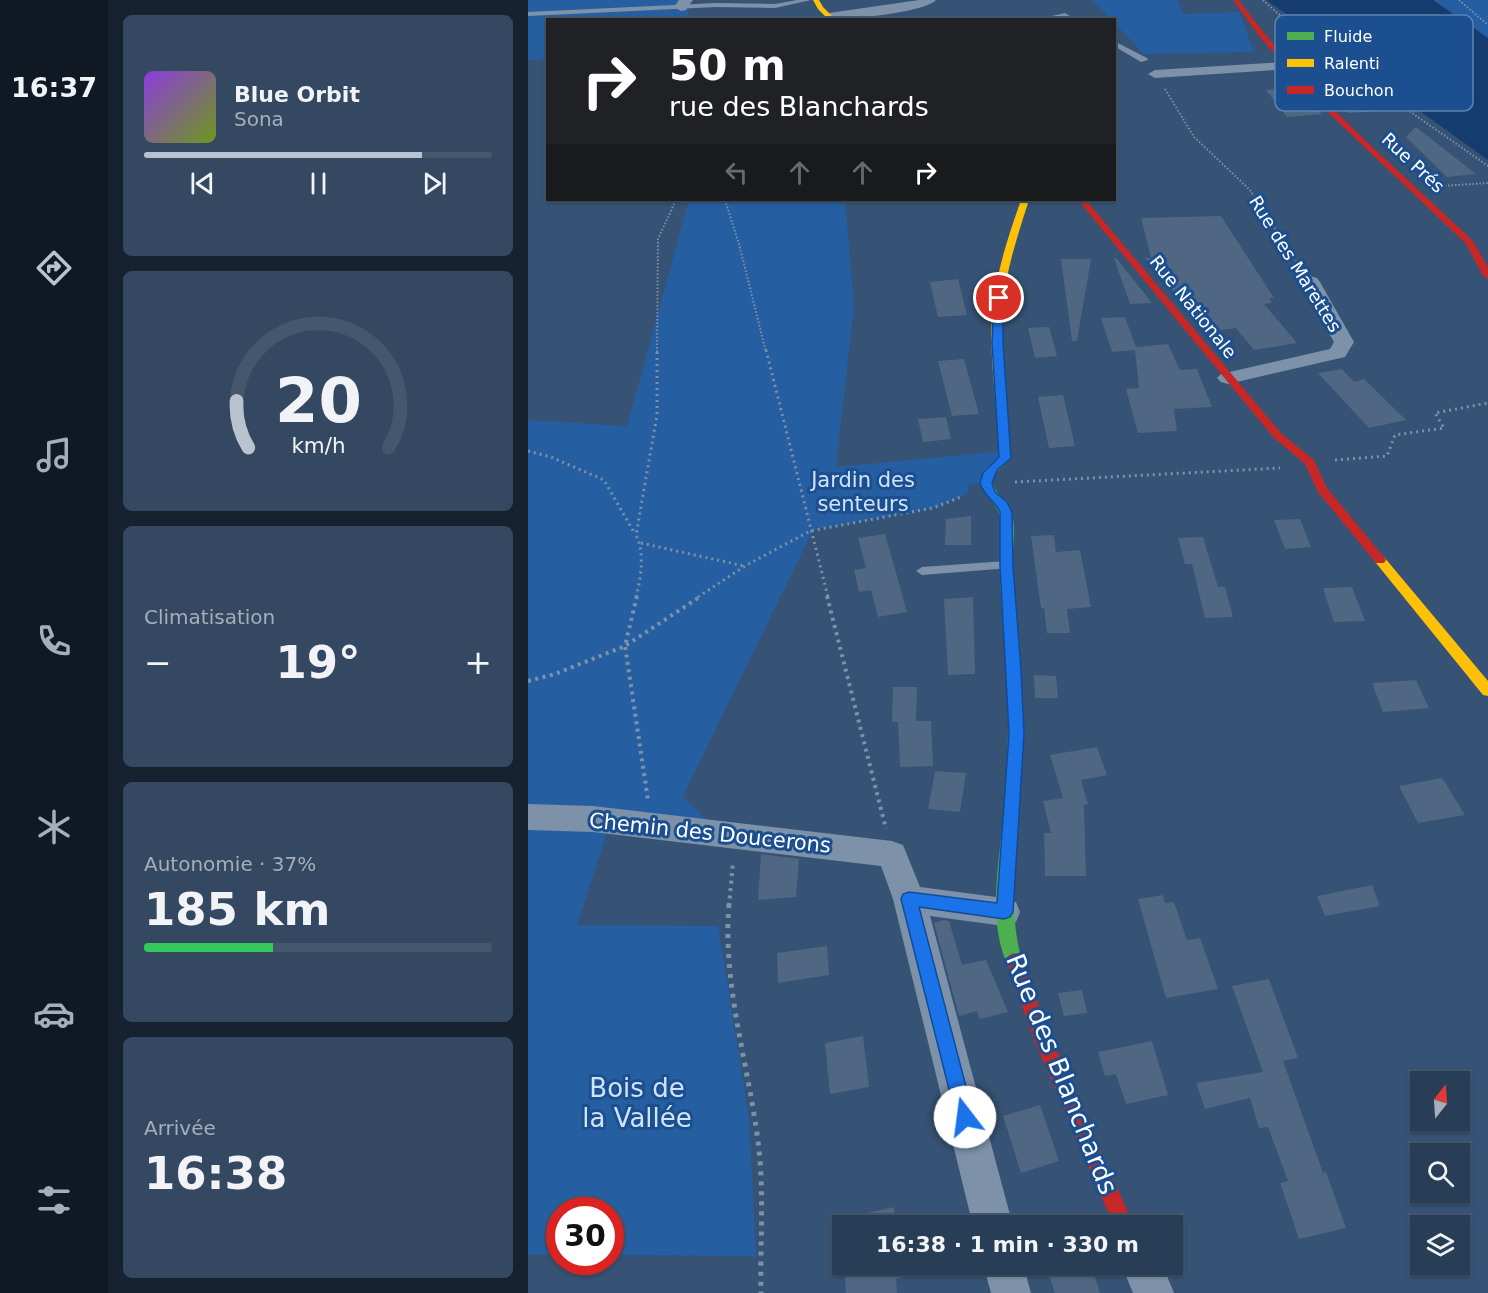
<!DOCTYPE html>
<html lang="fr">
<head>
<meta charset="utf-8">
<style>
	:root { --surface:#283e57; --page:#344961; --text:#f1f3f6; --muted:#a5aeba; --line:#44576d; --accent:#b9c2ce }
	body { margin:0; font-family:"DejaVu Sans",sans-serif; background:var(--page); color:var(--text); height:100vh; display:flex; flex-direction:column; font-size:22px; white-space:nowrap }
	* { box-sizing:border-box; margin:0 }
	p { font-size:20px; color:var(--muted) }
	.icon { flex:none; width:33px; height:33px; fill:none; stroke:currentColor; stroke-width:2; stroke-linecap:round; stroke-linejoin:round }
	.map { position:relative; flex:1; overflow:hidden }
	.sheet { display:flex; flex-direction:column; gap:15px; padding:15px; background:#162230; width:420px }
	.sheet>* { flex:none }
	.guide { position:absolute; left:18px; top:18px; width:570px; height:183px; border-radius:0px; box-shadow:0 2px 4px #0004,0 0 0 2px var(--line); background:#202124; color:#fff; overflow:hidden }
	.needle { width:39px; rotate:17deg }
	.tools { position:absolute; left:882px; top:1071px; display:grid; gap:12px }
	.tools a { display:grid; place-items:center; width:60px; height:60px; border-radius:0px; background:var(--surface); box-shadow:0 2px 4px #0004,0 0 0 2px var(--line); font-size:30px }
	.speed { position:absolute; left:18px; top:1197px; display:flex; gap:12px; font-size:30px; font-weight:700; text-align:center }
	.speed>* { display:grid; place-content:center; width:78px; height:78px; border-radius:50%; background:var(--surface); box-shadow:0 2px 4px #0004,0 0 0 2px var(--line); line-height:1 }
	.speed .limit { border:9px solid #d22; background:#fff; color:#111 }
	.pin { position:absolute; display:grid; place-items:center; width:51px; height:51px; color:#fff; margin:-26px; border:3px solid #fff; border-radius:50%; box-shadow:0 2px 6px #0007 }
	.me { position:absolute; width:66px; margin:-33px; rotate:345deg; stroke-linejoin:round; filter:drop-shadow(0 0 4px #0008) }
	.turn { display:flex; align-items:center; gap:21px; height:126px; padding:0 24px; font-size:27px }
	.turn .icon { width:78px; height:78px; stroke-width:2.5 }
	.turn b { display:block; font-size:42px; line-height:51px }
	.lanes { display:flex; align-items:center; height:57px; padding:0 24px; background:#0003; justify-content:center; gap:30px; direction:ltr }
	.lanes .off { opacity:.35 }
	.big { font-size:45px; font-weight:700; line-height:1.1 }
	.sheet .widget { flex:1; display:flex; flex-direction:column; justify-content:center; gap:9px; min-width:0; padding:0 21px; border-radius:9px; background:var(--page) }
	.sheet .dial { align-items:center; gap:0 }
	.dial svg { height:156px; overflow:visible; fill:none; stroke:var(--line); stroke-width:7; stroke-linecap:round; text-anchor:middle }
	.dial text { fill:var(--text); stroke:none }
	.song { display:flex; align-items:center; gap:18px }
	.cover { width:72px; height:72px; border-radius:9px; background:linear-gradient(135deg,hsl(270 70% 55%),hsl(80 70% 35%)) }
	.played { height:6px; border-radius:3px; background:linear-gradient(90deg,var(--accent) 80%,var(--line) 80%) }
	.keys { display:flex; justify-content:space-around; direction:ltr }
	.heat { display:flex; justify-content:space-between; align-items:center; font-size:33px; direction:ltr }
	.charge { height:9px; border-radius:4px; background:linear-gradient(90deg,#34c759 37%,var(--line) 0) }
	.trip { position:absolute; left:304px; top:1215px; width:351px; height:60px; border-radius:0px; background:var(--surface); box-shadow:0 2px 4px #0004,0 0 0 2px var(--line); font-weight:700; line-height:60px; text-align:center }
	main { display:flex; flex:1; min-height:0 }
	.tab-bar { display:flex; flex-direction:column; width:108px; justify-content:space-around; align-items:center; background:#101923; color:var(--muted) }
	.tab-bar .icon { width:42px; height:42px }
	.tab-bar .active { color:var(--accent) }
	.tab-bar b { font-size:27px; color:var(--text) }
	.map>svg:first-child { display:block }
</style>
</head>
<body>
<main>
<nav class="tab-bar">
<b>16:37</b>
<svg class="icon active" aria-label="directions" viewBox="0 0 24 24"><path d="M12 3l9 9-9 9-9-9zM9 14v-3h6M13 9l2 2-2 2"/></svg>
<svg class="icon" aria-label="music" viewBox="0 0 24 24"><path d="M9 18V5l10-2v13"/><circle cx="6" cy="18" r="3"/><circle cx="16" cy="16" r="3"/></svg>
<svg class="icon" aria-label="phone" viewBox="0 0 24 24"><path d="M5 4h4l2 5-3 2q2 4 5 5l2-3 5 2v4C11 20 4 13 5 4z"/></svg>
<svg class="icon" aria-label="climate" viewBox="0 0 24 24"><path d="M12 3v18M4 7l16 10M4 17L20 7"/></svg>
<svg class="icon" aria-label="car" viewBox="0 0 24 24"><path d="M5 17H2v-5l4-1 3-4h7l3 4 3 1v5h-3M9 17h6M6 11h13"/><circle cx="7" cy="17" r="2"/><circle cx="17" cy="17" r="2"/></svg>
<svg class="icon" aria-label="filters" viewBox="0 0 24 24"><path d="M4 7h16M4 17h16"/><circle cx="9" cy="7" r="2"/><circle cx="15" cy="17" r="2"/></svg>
</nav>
<section class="sheet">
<div class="widget">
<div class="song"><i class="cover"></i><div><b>Blue Orbit</b><p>Sona</p></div></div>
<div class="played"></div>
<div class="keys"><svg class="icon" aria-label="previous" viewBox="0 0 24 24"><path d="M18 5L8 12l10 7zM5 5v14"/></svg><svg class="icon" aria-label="pause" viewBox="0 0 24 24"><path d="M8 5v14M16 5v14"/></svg><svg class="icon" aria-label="next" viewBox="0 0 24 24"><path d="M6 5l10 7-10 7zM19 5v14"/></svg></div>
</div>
<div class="widget dial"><svg viewBox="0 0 100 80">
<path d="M14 69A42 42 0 1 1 86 69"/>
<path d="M14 69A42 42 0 0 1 8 45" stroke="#b9c2ce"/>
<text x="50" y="56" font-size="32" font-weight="700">20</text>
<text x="50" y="72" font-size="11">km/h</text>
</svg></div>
<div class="widget"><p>Climatisation</p>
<div class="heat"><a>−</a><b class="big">19°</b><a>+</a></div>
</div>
<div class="widget"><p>Autonomie · 37%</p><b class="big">185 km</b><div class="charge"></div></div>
<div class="widget"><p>Arrivée</p><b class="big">16:38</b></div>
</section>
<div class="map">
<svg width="960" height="1293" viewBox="0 0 960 1293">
	<rect width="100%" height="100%" fill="#365274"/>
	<g fill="#265fa1">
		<polygon points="0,0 163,0 159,19 20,20 19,59 0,60"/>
		<polygon points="564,0 650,0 655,14 711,12 726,52 616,54 587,24 586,20 583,19"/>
		<polygon points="905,0 960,0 960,38"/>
		<polygon points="161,200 317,200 326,306 308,467 477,451 458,483 441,484 440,494 405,508 285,530 155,796 204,846 79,833 49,925 190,926 221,1117 228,1256 83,1255 82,1210 32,1210 31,1255 0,1255 0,420 99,426"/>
	</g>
	<polygon fill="#153c6e" points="738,0 905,0 960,38 960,160 889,109 863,93 816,53"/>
	<g fill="#506783">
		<polygon points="833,85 851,111 820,113 794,87"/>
		<polygon points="769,88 780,100 794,114 759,117 738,90"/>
		<polygon points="888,127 948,174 919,177 878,137"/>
		<polygon points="693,216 746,298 741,298 744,303 736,304 769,343 726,350 708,328 692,330 668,301 654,301 617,258 623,258 613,218"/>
		<polygon points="586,258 588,258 624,303 602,304"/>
		<polygon points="533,259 563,259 549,341 544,341"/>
		<polygon points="430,279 439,315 410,317 402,282"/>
		<polygon points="597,317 608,347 640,344 652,370 669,369 684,407 646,409 649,431 610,433 598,389 611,388 607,350 584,352 573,318"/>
		<polygon points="521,327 529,356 507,358 500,328"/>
		<polygon points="436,359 451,414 424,416 410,361"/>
		<polygon points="814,369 826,382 836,379 878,420 841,428 790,373"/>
		<polygon points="535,395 547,446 521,448 510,397"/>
		<polygon points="418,417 423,439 395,442 390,419"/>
		<polygon points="443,516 443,545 417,545 418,519"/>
		<polygon points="772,519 783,547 757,549 746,520"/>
		<polygon points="357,534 379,612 350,617 343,590 331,592 326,570 338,568 330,538"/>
		<polygon points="526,535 528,552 552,550 563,607 539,609 542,633 519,633 516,608 513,608 503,536"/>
		<polygon points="675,537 690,587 697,587 705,617 677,618 664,564 657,564 650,538"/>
		<polygon points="824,587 837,621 806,622 795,588"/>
		<polygon points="445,597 447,674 420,675 416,599"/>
		<polygon points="506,675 528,676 530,698 507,698"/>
		<polygon points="888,680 901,708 855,712 844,683"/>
		<polygon points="365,687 389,687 388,721 403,721 405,766 372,767 370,722 364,722"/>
		<polygon points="569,747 579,775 553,780 560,804 556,805 558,876 517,876 516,833 523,833 515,801 535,798 522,755"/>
		<polygon points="407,771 438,773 432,812 400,809"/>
		<polygon points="914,778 937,815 890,823 871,786"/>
		<polygon points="233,854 271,859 268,897 230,900"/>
		<polygon points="844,885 852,906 797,916 789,896"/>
		<polygon points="635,895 637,903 646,902 659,940 672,938 690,989 638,998 610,899"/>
		<polygon points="415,920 421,921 434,965 458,960 480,1012 452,1019 449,1011 431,1016 406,923"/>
		<polygon points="299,946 301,975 250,983 249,953"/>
		<polygon points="741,979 770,1058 755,1061 795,1173 798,1172 818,1228 771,1239 752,1183 760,1181 740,1127 731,1128 722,1098 677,1109 668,1083 735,1072 704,986"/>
		<polygon points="554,990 559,1013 536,1016 530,993"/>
		<polygon points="335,1036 341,1087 302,1094 297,1043"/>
		<polygon points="624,1041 640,1095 598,1104 588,1074 577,1076 570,1052"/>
		<polygon points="512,1105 531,1161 493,1173 475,1116"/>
		<polygon points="366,1207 368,1226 315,1226 315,1241 314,1219"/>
		<polygon points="316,1264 374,1264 375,1277 368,1279 369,1293 318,1293"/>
		<polygon points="517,1264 563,1264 572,1293 527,1293"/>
	</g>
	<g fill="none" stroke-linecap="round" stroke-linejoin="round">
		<g stroke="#7d92a8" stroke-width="2" stroke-dasharray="1.5 2" stroke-linecap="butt">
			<polyline points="735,0 767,29 788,37 813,53 857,94 960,166"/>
			<polyline points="931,0 960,25"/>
			<polyline points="637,89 666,137 722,190 771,266"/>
			<polyline points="913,186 960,183"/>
			<polyline points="197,200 211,244 238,352"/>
			<polyline points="129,352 130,239 148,200"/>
		</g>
		<g stroke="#7d92a8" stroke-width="3" stroke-dasharray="2 4" stroke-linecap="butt">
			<polyline points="238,350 300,597"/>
			<polyline points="0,451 23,457 76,480 107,534"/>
			<polyline points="807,460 859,456 867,435 916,428 907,413 960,403"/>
			<polyline points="487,482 752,468"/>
			<polyline points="113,543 216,566"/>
			<path d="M108,597C113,578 117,553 108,535L129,415V350"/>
			<polyline points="170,597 217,566 282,531 405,508 435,496"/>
		</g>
		<g stroke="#7d92a8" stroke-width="4" stroke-dasharray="3 4.5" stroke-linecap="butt">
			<polyline points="109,596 97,646 120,800"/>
			<polyline points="299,596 358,829"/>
			<polyline points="0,681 27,674 97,646 173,596"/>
			<polyline points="201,906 205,862"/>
		</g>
		<path stroke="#7d92a8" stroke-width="5" stroke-dasharray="4 6" stroke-linecap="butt" d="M201,904C194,988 222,1068 231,1150C236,1194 232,1248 233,1293"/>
		<g fill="#7d92a8" fill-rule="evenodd">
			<polygon points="269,0 283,0 247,8 188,7 0,16 0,12 188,3 247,4"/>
			<polygon points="537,13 548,20 536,17 506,20"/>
			<polygon points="586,41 619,58 620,60 613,62 586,46"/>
			<polygon points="478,561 484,565 482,568 394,575 388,571 394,567"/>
		</g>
		<g fill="#7d92a8" fill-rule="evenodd">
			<polygon points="151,0 165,0 158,10 153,11 146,7"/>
			<path d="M391,0H408C396,13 316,20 296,20L294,17L301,13Z"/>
			<polygon points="757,62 764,66 762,69 627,78 620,74 627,70"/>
			<polygon points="782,276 789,278 792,282 826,342 817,357 700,384 693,382 689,378 693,374 802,349 806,342 772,282 775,278"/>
			<polygon points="0,804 65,806 364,841 375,845 392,887 476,898 488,902 492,912 488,922 476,926 402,916 485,1226 445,1226 365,899 353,866 65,832 0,830"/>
			<polygon points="455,1264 495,1264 503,1293 463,1293"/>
			<polygon points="593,1264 634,1264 646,1293 605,1293"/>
		</g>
		<path fill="#4caf50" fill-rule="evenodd" d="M462,467L468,471C457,490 479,497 484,514C487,526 486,539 485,550C481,606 494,663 495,720C495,753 493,787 490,820C486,868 481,914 494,961L492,966L486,969L480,966C459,921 471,865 475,818C478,787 480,757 480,726C481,676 474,626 472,576C471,557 477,536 472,517C469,503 456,496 452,482L458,468Z"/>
		<g fill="#ffc107" fill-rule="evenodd">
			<polygon points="285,0 291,0 295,7 308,20 301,20 290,9"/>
			<path d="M493,200H501C489,237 476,276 474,316C471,363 481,411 483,458L466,474L462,475L456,471L471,457C470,410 461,362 464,315C467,276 480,237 493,200Z"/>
			<polygon points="852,556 856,557 960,681 960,696 955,695 848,563 846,560"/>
		</g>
		<g fill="#c62828" fill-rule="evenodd">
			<path d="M705,0H711C777,91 864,164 945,241L960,267V279L955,276L938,244L786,99L731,36Z"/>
			<polygon points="550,200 558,200 753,433 786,460 799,488 856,557 858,560 856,563 848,563 790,492 777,464 745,437"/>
			<polygon points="486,953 492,956 494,961 524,1040 606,1226 586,1226 506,1040 478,961 480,956"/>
		</g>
	</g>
	<path fill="#1a73e8" stroke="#114b97" stroke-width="1.5" d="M471,295L475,298V343L483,458L469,470L464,483L467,492L479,502L484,512L485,566L493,670L496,734L485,912L482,917L476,919L391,907L446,1117L444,1123L437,1126L430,1123L428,1117L373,899L375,894L381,892L469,903L481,734L472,566V512C467,500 457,498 452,483L455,473L471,457L464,343L466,298Z"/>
	<g text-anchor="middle" stroke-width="6" stroke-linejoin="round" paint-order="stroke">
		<g font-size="18" fill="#fff" stroke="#1b4f8f">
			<text transform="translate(885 163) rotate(43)" y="6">Rue Prés</text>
			<text transform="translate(767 264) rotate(58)" y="6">Rue des Marettes</text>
			<text transform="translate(665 307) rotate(51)" y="6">Rue Nationale</text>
		</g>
		<g font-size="21" fill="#cfe3fa" stroke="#1b4f8f">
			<text x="335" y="487">Jardin des<tspan x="335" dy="24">senteurs</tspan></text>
		</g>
		<g font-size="21" fill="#fff" stroke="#1b4f8f">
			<text transform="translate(182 833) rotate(6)" y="7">Chemin des Doucerons</text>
		</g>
		<g font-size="26" fill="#fff" stroke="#1b4f8f">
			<text transform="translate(534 1074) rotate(68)" y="9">Rue des Blanchards</text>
		</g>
		<g font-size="26" fill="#cfe3fa" stroke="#1b4f8f">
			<text x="109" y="1097">Bois de<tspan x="109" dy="30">la Vallée</tspan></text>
		</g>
	</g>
	<rect x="747" y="15" width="198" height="96" rx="9" fill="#1b4f8f" stroke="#5f84b1" stroke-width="1.5"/>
	<rect x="759" y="32" width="27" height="8" fill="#4caf50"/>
	<rect x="759" y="59" width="27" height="8" fill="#ffc107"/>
	<rect x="759" y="86" width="27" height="8" fill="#c62828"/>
	<g font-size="16" fill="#fff">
		<text x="796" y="42">Fluide</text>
		<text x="796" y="69">Ralenti</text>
		<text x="796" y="96">Bouchon</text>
	</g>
</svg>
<div class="tools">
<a><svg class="needle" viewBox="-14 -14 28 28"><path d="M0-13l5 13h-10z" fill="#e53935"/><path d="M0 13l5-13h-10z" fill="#a5aeba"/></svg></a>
<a><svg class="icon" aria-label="search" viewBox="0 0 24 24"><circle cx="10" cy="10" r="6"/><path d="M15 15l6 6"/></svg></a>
<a><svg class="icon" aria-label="layers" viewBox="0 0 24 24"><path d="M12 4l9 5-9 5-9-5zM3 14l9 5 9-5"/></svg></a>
</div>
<div class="speed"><div class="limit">30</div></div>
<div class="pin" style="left:471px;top:298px;background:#d93025"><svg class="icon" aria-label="arrive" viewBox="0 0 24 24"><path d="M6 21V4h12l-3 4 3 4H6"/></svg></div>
<svg class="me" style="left:437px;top:1117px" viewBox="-20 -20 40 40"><circle r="19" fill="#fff"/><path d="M0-13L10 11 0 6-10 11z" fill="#1a73e8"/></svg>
<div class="trip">16:38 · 1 min · 330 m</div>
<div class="guide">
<div class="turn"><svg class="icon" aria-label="right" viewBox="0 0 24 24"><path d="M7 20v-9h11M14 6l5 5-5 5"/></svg><div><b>50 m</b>rue des Blanchards</div></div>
<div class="lanes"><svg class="icon off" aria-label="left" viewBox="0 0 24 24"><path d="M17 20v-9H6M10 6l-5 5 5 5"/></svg><svg class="icon off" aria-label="ahead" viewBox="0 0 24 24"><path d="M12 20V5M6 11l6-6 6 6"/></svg><svg class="icon off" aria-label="ahead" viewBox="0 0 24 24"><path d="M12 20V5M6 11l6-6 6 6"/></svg><svg class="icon" aria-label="right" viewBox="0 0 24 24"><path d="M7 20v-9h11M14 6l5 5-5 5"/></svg></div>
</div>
</div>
</main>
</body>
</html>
